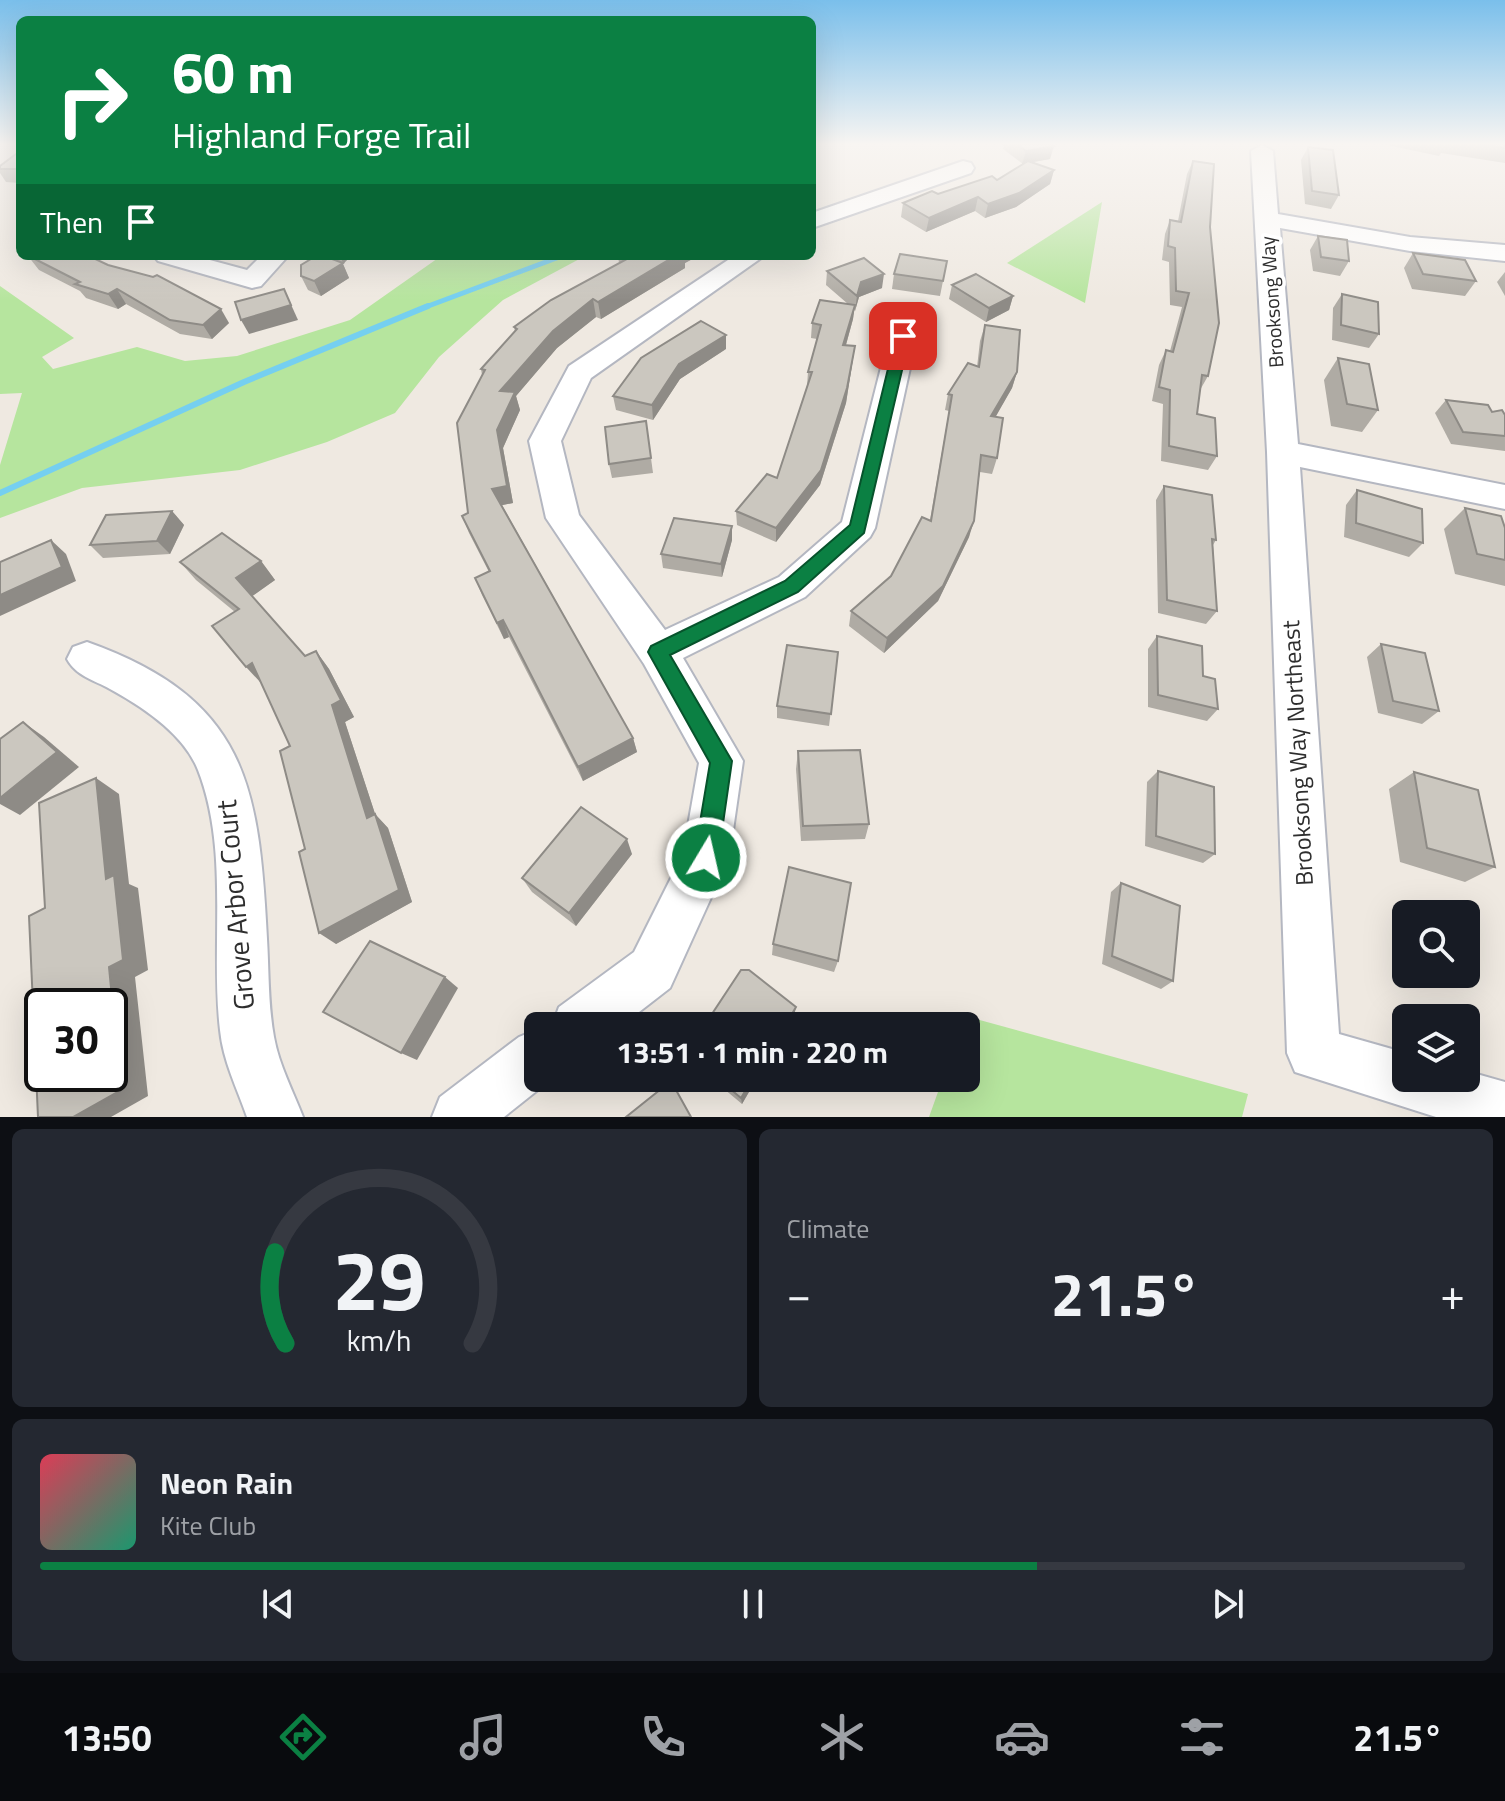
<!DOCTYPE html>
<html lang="en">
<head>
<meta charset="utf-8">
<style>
	:root { --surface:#171b24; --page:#242831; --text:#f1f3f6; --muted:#9ea1a6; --line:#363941; --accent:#0b8043 }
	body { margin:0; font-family:"Titillium Web",sans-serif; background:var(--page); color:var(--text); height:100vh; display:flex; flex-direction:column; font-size:30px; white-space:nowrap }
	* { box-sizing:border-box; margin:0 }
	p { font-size:26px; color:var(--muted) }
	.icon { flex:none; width:44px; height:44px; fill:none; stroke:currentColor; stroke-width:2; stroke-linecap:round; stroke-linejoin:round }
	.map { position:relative; height:1117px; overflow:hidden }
	.panel { display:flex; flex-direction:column; gap:12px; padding:12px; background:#0d0f14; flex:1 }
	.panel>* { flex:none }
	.guide { position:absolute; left:16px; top:16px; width:800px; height:244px; border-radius:12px; box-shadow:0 8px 32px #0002; background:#0b8043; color:#fff; overflow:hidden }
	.controls { position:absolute; left:1392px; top:900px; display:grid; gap:16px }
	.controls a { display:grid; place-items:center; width:88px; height:88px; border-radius:12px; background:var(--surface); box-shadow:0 8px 32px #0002; font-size:40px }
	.speed { position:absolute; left:24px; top:988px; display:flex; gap:16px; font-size:40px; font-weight:700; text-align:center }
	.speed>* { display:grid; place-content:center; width:104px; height:104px; border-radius:50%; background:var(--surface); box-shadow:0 8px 32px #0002; line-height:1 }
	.speed .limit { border:4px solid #111; border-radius:12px; background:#fff; color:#111 }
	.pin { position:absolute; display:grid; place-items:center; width:68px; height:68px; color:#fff; margin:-34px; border-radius:16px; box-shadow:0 4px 12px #0006 }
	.me { position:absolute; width:88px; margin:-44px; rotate:9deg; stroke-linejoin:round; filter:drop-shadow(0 0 6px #0008) }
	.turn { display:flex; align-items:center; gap:28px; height:168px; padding:0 24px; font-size:36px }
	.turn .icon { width:104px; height:104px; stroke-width:2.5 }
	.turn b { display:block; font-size:56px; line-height:68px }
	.then { display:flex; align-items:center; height:76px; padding:0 24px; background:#0003; gap:16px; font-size:30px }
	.big { font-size:60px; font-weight:700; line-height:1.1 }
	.panel .widget { flex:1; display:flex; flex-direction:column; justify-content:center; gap:12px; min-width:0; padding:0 28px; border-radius:12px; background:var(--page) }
	.panel .dial { align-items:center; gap:0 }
	.dial svg { height:208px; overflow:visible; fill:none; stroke:var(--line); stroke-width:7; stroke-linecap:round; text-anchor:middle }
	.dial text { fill:var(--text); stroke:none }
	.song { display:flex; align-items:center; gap:24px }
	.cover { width:96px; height:96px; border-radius:12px; background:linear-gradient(135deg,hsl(350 70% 55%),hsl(160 70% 35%)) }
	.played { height:8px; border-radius:4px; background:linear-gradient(90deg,var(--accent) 70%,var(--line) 70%) }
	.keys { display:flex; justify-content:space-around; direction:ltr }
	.heat { display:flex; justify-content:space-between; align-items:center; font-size:44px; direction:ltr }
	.panel .tiles { flex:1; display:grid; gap:12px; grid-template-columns:1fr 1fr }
	.widget:last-child { grid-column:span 2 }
	.trip { position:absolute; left:524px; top:1012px; width:456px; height:80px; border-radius:12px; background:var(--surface); box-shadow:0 8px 32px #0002; font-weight:700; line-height:80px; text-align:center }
	.dock { display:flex; height:128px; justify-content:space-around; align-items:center; background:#090b0e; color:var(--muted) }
	.dock .icon { width:56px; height:56px }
	.dock .current { color:var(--accent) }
	.dock b { font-size:36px; color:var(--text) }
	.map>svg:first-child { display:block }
</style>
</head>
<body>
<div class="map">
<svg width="1505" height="1117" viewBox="0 0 1505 1117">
	<rect width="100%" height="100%" fill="#efe9e1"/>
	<g fill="#b6e59e">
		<polygon points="1102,202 1085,303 1007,263"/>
		<polygon points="441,256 585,256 503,300 439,357 395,413 327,442 240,470 82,488 0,518 0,465 22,393 0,394 0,286 74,338 42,357 53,369 137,347 185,361 237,356 350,320"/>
		<polygon points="965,1016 1248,1094 1242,1117 929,1117 943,1078 966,1078 966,1026 961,1026"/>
	</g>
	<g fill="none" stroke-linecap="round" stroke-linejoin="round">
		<polyline stroke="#75cff0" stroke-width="5" points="423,308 562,256"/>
		<polyline stroke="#75cff0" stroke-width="6" points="0,493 244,382 428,306"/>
		<g stroke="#b4b7c1" stroke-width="4">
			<g id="minor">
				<polygon points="1262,145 1273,151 1278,214 1410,237 1505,245 1505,261 1410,251 1280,228 1298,444 1505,485 1505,509 1300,467 1339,1034 1406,1053 1406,1078 1466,1078 1466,1071 1505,1082 1505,1117 1436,1117 1295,1072 1287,1053 1267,452 1251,151"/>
				<polygon points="963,161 971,163 974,168 971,173 812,228 812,213"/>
				<polygon points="154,256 195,256 247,270 261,256 288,256 261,286 252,288 158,261"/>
				<polygon points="734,256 764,256 591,378 561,441 579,515 665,630 779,577 842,522 889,336 893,330 903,327 913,330 917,336 875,528 870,537 805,597 683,658 743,761 729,858 670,988 621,1026 552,1026 559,1007 634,952 683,854 699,763 644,664 546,518 529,441 569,366"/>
				<path d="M87,642C247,699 259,785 267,939C269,971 268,1005 274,1037C279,1065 293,1091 303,1117H247C237,1088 223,1061 220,1030C210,946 230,852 198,770C184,734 143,707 110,689C94,680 76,676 67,659L73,647Z"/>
				<polygon points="538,1029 538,1078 553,1078 504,1117 432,1117 440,1097 519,1037"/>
			</g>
		</g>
		<use href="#minor" fill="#fff" fill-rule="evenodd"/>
	</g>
	<g fill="#afaba4">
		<polygon points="1004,144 1052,144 1050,159 1033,162 1054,170 1050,184 1016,207 985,218 975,211 926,232 901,217 903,203 997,180 1023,164 1003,149"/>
		<polygon points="1382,144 1505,144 1505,163 1441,153 1439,156"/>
		<polygon points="1308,147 1339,195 1331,209 1305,204 1301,160"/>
		<polygon points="20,151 20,183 6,182 0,173 0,166"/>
		<polygon points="1193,161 1210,227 1208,376 1200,390 1197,414 1217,456 1208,470 1161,461 1163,404 1152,401 1159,365 1166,350 1170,351 1182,307 1170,305 1169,262 1162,260 1165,234 1170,220 1178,221 1187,174"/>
		<polygon points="1318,236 1349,261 1340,276 1313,271 1310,250"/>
		<polygon points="1413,253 1476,281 1465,296 1412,289 1404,268"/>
		<polygon points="28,256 229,323 212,339 180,334 126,304 118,309 86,298 80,291 39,270"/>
		<polygon points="311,256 351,256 343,264 349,278 321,296 308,290 301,276 312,258"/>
		<polygon points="618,256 698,256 685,263 685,268 601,319 596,317 557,348 516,396 520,410 503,448 513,503 502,505 633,738 637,752 583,781 509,637 504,639 482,595 475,578 489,572 469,533 462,516 468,513 482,375 481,369 515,331 514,327 619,263"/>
		<polygon points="947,261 940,296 892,289 894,274"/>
		<polygon points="827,271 882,288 859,297 855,311 854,309 853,319 846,345 855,346 846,403 820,485 776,542 737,525 736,511 777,478 807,386 808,372 817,339 811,338 812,323 848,304 826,285"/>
		<polygon points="1505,272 1505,296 1497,282"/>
		<polygon points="952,285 1013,296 1009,310 986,322 949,299"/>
		<polygon points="1342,294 1379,334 1369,348 1332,340 1333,308"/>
		<polygon points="985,325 1017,372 1012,388 995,417 997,458 992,474 980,472 969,537 938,601 884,653 849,626 851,611 891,576 930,520 949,411 945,410 948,394 977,367 980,341"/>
		<polygon points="726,349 680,379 653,420 616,410 613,396"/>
		<polygon points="1338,358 1378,410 1362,432 1331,426 1324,380"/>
		<polygon points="1446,400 1505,415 1505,451 1451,444 1435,413"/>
		<polygon points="646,421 653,473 612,478 609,464"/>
		<polygon points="1164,486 1216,540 1213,545 1217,611 1206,624 1158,613 1156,500"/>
		<polygon points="1357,490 1423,543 1409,557 1344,537 1346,505"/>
		<polygon points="1465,508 1505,528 1505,586 1455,574 1444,529"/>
		<polygon points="172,511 184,525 170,554 103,558 90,545"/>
		<polygon points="732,526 732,540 722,577 663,568 661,554"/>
		<polygon points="261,561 275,580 252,596 305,656 316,651 329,669 354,717 345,722 375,814 388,828 412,902 336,944 305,849 290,746 262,684 235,612 196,580 180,562"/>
		<polygon points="1157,636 1203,676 1218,709 1207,721 1148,707 1148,649"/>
		<polygon points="1381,644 1439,711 1422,724 1378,713 1367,657"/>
		<polygon points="838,652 829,726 777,718 777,706"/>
		<polygon points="798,751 869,824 865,839 801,841 796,769"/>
		<polygon points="1158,771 1215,854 1203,863 1145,846 1147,782"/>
		<polygon points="1414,772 1495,867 1465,882 1400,862 1389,789"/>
		<polygon points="632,854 576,926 532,892 522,878"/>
		<polygon points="1121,883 1173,981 1161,989 1102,964 1111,892"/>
		<polygon points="773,944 838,961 834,972 772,955"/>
		<polygon points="711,1078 757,1078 742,1104"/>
	</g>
	<g fill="#8e8b86">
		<polygon points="1054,146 1050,159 1022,164 1026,151"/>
		<polygon points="1054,170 1050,184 1016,207 985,218 988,204"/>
		<polygon points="978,197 975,211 926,232 929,218"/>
		<polygon points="340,256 351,256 343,264 349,278 321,296 314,281 343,263"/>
		<polygon points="675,256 698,256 685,263 685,268 601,319 598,302"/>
		<polygon points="884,274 882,288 859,297 855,311 857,296 861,282"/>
		<polygon points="117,289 126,304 118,309 108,294"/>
		<polygon points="284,289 298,320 249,334 241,320"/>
		<polygon points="1013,296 1009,310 986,322 989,308"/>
		<polygon points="593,299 596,317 557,348 516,396 520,410 503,448 513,503 498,506 492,489 500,391 553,331"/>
		<polygon points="855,305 853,319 842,359 843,345"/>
		<polygon points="221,309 229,323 212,339 203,325"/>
		<polygon points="726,335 726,349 680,379 653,420 652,405 679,364"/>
		<polygon points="855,346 846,403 820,485 776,542 776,528"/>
		<polygon points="1017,372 1012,388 987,432 991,416"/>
		<polygon points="172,511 184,525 170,554 157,541"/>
		<polygon points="974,521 969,537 938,601 884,653 887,638"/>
		<polygon points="732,526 732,540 722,577 721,564"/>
		<polygon points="51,540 66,554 76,581 0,616 0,595"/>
		<polygon points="261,561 275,580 251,597 236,578"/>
		<polygon points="503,620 509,637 504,639 497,623"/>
		<polygon points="316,651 329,669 354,717 345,722 381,832 367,818"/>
		<polygon points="252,663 268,680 262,684 246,667"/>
		<polygon points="23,722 44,737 79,767 20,815 0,804 0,798"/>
		<polygon points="633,738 637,752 583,781 578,767"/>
		<polygon points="96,778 119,794 129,884 138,888 148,970 135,977 148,1096 111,1117 73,1117 109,967 106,879"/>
		<polygon points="375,814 388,828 412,902 336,944 319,933"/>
		<polygon points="627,839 632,854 576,926 569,913"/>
		<polygon points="445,977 458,988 417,1060 401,1053"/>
		<polygon points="796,1007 794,1016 788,1026 785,1026"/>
		<polygon points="753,1078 757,1078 742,1104 741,1098"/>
	</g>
	<g fill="#cbc7bf" stroke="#8e8b86" stroke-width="2" fill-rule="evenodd">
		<polygon points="1017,144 1052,144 1054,146 1026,151"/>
		<polygon points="1479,144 1505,144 1505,148"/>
		<polygon points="1308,147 1333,150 1339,195 1312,191"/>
		<polygon points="20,151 20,169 0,169 0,166"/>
		<polygon points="1028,161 1054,170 1019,193 988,204 978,197 929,218 903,203 932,191 938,194 992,176 997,180"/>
		<polygon points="1193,161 1214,164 1210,227 1219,323 1208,376 1202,375 1197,414 1215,418 1217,456 1169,446 1170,390 1159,387 1166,350 1173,352 1189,293 1176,291 1175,248 1168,246 1170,220 1181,222"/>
		<polygon points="1318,236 1347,240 1349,261 1321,257"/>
		<polygon points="1413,253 1465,260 1476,281 1423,274"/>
		<polygon points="900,254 947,261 943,281 894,274"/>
		<polygon points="29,256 89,256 108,265 153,277 157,275 221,309 203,325 170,320 117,289 108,294 75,284 80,282"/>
		<polygon points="316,256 324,256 343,263 314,281 301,276 301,265"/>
		<polygon points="622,256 675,256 598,302 593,299 553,331 500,391 515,392 497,430 507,486 492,489 633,738 578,767 503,620 497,623 475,578 490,571 462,516 468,513 457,423 485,370 481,369 517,329 514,327 551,300 627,259"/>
		<polygon points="864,258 884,274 861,282 857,296 827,271"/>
		<polygon points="976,274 1013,296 989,308 952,285"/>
		<polygon points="284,289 291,305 241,320 235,302"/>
		<polygon points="1342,294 1378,302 1379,334 1341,325"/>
		<polygon points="820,300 855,305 843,345 855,346 847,388 821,470 776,528 736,511 767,474 777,478 812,372 808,372 821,325 812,323"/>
		<polygon points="701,321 726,335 679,364 652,405 613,396 641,358"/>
		<polygon points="985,325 1020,330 1017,372 991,416 1003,418 997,458 981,455 974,521 943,586 887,638 851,611 891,576 922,517 931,521 952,395 948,394 968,363 979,367"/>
		<polygon points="1338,358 1369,364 1378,410 1347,404"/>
		<polygon points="1446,400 1488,405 1492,412 1502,410 1505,415 1505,436 1463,432"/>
		<polygon points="646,421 651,458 609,464 605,427"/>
		<polygon points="1164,486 1212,495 1216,540 1212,539 1217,611 1167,600"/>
		<polygon points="1357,490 1422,509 1423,543 1356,523"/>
		<polygon points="1465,508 1501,516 1505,528 1505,560 1477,554"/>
		<polygon points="172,511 157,541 90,545 106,515"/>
		<polygon points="674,518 732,526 721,564 661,554"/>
		<polygon points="222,533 261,561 236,578 305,656 316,651 341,700 332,705 367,818 375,814 399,890 319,933 299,852 305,849 280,751 290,746 252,663 246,667 212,626 239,609 180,562"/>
		<polygon points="51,540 62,567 0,595 0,562"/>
		<polygon points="1157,636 1202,646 1203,676 1215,679 1218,709 1158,695"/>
		<polygon points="1381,644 1425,653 1439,711 1393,701"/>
		<polygon points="787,645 838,652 831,714 777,706"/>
		<polygon points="23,722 57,752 0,798 0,739"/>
		<polygon points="860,750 869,824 803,826 798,751"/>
		<polygon points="1158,771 1214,787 1215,854 1156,836"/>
		<polygon points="1414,772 1478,790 1495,867 1427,848"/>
		<path d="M96,778L106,879L114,875L123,960L109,967L121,1090L73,1117H38L29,916L45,908L39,803ZM42,1006H110V1074H42Z"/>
		<polygon points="581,807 627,839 569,913 522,878"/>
		<polygon points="789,867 851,883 838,961 773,944"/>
		<polygon points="1121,883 1180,906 1173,981 1112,956"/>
		<polygon points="370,941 445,977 401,1053 323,1012"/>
		<polygon points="741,970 749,970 796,1007 785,1026 704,1026"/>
		<polygon points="717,1078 753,1078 741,1098"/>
		<polygon points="671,1081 691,1117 626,1117"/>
	</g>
	<linearGradient id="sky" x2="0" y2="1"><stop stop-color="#7abfeb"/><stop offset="0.48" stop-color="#f8f5f2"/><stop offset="1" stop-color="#f8f5f2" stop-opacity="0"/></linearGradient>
	<rect width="1505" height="300" fill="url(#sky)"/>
	<polygon fill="#0b8043" stroke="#07532c" stroke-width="2" points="903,332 910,336 864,533 798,592 670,655 732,761 718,858 714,866 706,870 698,866 694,858 710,763 648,652 651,646 785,581 850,525 896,336"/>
	<g text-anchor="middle" stroke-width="7" stroke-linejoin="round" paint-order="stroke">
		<g font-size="20" fill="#2e2e2e" stroke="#fff">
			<text transform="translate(1272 302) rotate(-94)" y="7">Brooksong Way</text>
		</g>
		<g font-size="24" fill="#2e2e2e" stroke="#fff">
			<text transform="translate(1298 753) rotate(-93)" y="8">Brooksong Way Northeast</text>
		</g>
		<g font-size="28" fill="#2e2e2e" stroke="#fff">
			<text transform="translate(235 905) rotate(-95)" y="10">Grove Arbor Court</text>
		</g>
	</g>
</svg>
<div class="controls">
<a><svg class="icon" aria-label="search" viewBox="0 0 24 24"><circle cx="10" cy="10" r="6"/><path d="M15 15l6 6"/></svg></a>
<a><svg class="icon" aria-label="layers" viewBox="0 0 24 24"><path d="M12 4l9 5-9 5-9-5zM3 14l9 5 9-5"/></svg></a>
</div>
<div class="speed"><div class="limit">30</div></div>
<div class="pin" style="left:903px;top:336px;background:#d93025"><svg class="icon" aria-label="arrive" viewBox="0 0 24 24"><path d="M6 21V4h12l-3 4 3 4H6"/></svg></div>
<svg class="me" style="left:706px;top:858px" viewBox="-20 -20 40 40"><circle r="17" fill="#0b8043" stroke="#fff" stroke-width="3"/><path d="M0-11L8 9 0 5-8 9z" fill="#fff"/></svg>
<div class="trip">13:51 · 1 min · 220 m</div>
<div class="guide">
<div class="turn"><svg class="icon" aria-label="right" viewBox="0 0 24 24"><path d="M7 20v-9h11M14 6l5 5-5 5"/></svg><div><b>60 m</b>Highland Forge Trail</div></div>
<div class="then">Then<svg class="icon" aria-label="arrive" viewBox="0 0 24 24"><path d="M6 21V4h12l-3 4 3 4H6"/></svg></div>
</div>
</div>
<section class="panel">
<div class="tiles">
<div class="widget dial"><svg viewBox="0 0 100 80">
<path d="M14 69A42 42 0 1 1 86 69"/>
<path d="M14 69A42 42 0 0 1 10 34" stroke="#0b8043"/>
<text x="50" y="56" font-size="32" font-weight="700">29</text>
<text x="50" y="72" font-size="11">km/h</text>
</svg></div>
<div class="widget"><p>Climate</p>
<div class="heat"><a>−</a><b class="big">21.5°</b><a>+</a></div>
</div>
<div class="widget">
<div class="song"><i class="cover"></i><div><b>Neon Rain</b><p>Kite Club</p></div></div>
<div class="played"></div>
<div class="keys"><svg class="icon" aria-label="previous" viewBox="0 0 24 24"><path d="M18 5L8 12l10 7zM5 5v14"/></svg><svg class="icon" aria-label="pause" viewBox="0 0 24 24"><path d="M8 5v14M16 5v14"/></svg><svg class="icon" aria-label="next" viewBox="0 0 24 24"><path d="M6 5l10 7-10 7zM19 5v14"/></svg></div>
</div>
</div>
</section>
<nav class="dock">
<b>13:50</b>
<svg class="icon current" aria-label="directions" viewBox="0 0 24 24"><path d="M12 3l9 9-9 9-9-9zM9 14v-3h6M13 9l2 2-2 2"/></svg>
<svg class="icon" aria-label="music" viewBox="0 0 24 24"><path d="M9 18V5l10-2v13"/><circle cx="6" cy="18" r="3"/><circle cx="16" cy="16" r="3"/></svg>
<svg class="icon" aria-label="phone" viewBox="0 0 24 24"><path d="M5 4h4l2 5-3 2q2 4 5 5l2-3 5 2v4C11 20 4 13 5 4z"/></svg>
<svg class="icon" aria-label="climate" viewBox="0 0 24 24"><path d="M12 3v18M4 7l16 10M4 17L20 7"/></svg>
<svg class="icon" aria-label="car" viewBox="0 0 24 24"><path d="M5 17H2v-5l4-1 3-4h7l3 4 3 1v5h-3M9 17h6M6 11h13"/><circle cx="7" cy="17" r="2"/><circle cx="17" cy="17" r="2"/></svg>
<svg class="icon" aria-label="filters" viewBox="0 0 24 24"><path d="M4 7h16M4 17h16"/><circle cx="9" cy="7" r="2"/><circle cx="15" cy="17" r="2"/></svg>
<b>21.5°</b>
</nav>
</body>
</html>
